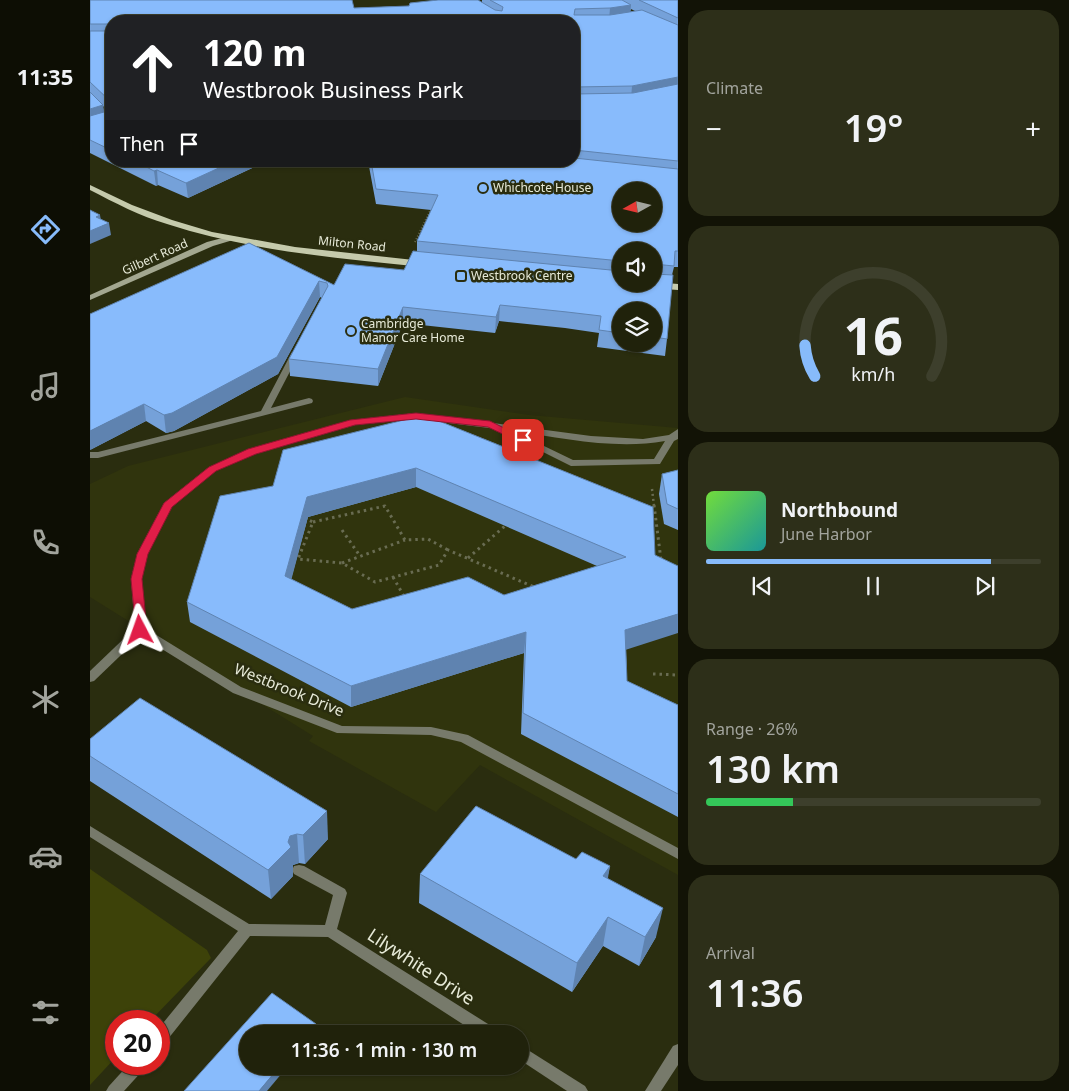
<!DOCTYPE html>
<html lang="en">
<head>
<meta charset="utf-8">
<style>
	:root { --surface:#20220b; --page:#2d2f19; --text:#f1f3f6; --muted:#a2a49d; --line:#3d3f2c; --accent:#87bbfb }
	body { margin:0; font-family:"Noto Sans",sans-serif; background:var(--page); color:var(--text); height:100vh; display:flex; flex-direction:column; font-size:19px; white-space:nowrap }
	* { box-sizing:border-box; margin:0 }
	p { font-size:16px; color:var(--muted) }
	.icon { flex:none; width:28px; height:28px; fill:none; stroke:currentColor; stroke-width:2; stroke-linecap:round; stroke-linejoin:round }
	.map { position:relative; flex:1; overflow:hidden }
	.drawer { display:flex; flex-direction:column; gap:10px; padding:10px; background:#121306; width:391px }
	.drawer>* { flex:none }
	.top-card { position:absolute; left:15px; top:15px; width:475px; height:152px; border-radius:20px; box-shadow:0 1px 4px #0004,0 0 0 1px var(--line); background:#202124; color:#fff; overflow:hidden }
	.needle { width:32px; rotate:262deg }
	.controls { position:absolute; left:522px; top:182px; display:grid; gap:10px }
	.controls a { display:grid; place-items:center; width:50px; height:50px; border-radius:50%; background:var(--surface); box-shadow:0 1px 4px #0004,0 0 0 1px var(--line); font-size:25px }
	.speed { position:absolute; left:15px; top:1010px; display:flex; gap:10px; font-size:25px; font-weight:700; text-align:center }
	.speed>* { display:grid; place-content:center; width:65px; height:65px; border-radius:50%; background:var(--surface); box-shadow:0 1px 4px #0004,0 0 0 1px var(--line); line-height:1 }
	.speed .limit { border:8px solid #d22; background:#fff; color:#111 }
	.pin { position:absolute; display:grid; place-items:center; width:42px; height:42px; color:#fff; margin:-21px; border-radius:10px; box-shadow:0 2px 8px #0006 }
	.me { position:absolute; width:55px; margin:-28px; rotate:356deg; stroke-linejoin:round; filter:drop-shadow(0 0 4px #0008) }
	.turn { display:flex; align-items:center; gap:18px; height:105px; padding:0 15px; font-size:22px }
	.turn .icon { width:65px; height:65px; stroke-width:2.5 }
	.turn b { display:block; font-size:35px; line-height:42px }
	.then { display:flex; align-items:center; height:48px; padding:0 15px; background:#0003; gap:10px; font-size:19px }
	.big { font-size:38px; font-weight:600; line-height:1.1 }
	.drawer .tile { flex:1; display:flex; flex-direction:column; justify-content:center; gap:8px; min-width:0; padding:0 18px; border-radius:20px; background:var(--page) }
	.drawer .dial { align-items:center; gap:0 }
	.dial svg { height:130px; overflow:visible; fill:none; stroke:var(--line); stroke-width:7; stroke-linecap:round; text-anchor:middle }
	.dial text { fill:var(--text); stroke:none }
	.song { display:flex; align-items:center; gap:15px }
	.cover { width:60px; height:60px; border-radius:8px; background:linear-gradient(135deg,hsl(100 70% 55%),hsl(180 70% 35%)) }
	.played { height:5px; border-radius:2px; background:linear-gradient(90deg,var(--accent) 85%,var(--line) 85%) }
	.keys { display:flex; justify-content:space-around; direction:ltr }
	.heat { display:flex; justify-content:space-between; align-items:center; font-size:28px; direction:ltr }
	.charge { height:8px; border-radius:4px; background:linear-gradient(90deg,#34c759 26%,var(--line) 0) }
	.trip { position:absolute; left:149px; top:1025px; width:290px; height:50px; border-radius:25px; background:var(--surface); box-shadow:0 1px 4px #0004,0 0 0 1px var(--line); font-weight:600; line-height:50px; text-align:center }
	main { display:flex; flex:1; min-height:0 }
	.tab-bar { display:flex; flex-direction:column; width:90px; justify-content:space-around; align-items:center; background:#0d0e04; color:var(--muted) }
	.tab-bar .icon { width:35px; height:35px }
	.tab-bar .selected { color:var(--accent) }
	.tab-bar b { font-size:22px; color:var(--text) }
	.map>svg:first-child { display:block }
</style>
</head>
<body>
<main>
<nav class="tab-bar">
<b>11:35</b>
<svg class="icon selected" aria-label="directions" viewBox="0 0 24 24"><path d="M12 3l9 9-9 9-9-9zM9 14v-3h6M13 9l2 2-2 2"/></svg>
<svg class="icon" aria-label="music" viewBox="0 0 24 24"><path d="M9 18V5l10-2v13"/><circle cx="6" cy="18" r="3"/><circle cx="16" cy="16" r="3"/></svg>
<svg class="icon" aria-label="phone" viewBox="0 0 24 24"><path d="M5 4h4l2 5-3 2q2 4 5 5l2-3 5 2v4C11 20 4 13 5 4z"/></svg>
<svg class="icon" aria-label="climate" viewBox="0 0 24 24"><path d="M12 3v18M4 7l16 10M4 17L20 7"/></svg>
<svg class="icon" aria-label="car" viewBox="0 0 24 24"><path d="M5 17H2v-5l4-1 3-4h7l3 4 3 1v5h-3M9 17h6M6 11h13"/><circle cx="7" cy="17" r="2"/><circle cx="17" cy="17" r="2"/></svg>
<svg class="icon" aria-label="filters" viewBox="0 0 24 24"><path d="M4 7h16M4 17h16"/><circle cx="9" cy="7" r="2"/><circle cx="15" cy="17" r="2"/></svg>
</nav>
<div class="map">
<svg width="588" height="1091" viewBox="0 0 588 1091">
	<rect width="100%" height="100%" fill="#2a2d0f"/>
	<polygon fill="#30340d" points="315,397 439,415 588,428 588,875 390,765 346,812 219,741 223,736 0,597 0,484 38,466"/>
	<polygon fill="#3d4209" points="0,869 117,950 121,958 60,1021 26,1021 26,1057 0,1085"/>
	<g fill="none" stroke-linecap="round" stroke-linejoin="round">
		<polyline stroke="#696c52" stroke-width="2" stroke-dasharray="1 2" stroke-linecap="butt" points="325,242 342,207"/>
		<polyline stroke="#696c52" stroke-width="2.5" stroke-dasharray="2 3" stroke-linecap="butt" points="562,489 564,506"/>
		<g stroke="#696c52" stroke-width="3" stroke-dasharray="2.5 4" stroke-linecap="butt">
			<polyline points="564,505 571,560"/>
			<polyline points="214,518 223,522 208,559 252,563 285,582 349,565 358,550 444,587"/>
			<polyline points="223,522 295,506 315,540 338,539 358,550"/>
			<polyline points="252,530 270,556"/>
			<polyline points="378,558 415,526"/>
			<polyline points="252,563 315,540"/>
			<polyline points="303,577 315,598"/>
			<polyline points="563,674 588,675"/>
		</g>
		<g fill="#777a6b" fill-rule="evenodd">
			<polygon points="202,352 208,352 209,354 181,408 219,398 222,399 223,401 222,403 8,458 0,458 0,452 8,452 171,411"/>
			<path d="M326,413L501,436L553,439L579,435L588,429V439L584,441L570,464L481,466L407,429L326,419L265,425L165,454L125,471L81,507L57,554L51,579L55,628L151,687L252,726L341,727L378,735L588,848V859L371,742L341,735L247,733L143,693L46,633L45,630L41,579L47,554L74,503L119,467L159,450L261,420ZM423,431C473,438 525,450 575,441L564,459L483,460Z"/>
		</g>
		<g fill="#777a6b" fill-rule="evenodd">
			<polygon points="50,626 54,627 55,630 54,633 4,681 0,682 0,671 46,627"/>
			<polygon points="0,826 159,924 235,925 243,895 204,874 202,870 204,866 209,865 214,866 255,889 257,893 247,929 406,1029 408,1034 388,1034 238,937 160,936 74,1044 69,1046 69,1028 148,931 0,837"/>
			<polygon points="588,1044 588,1065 571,1091 555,1091 583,1046"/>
			<polygon points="430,1045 495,1086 498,1091 477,1091 430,1060"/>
			<polygon points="39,1064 56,1064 54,1069 34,1091 16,1091 19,1086"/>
		</g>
		<polygon fill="#a3a790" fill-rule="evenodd" points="140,236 144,238 143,240 123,246 0,300 0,295 117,242"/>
		<g fill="#c5caac" fill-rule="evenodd">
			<path d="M0,185L42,205L82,220L122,232L205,247L333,261L338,264L333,267C247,258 160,251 77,224C50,216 25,203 0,190Z"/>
			<polygon points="564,282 588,284 588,290 549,287 544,284"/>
		</g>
	</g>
	<g fill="#75a1d9" fill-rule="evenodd">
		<path d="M0,0L264,8L392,3V0H588V267H584L582,275L577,339L575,356L507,347L509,333L475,328L409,321L405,333L313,323L288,386L200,376L199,359L232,298L230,297L188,374L84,431L76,433L56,421L0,450L159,243L244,285L314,270L327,251V241L341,210L286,204L278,161H484V21H21V161H177L98,198L68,185L66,186L0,153ZM541,9L545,11L540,12ZM13,106L18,111L14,112ZM531,251L564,284H531ZM531,311H564V344H531Z"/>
		<path d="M334,415L563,507L536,650L537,681L588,705V817L431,734L434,653L261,707L100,622L97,602L183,486ZM326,487L507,566L414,595L262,609L201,579L218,517Z"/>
		<polygon points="588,470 588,530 574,524 569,494 572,474"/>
		<polygon points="0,739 238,839 215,864 209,863 203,865 203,876 181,899 0,781"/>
		<polygon points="486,859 520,866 517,879 566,937 549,966 513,946 482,992 329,903 330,874"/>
	</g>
	<g fill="#5f83b0">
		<polygon points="541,5 540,17 519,20 520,8"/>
		<polygon points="588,77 588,90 541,99 542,86"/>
		<polygon points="13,105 15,119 0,123 0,109"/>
		<polygon points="144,161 177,161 98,198 96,183"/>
		<polygon points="67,170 68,185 66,186 64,171"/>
		<polygon points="10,215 12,226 19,223 21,235 0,244 0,231 6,217"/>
		<polygon points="564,264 566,264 564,280"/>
		<polygon points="229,281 230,297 188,374 84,431 76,433 74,415"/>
		<polygon points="410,305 409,321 405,333 406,317"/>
		<polygon points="313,307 313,323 288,386 288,369"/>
		<polygon points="54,404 56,421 0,450 0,431"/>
		<polygon points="326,468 326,487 218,517 197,596 195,576 217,497"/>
		<polygon points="588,614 588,633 532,651 535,630"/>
		<polygon points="436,632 434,653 261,707 261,686"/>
		<polygon points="237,811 238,839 215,864 213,835"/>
		<polygon points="207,834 209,863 203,865 203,876 181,899 178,870 200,836"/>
		<polygon points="520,866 515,895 513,876"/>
		<polygon points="573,908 566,937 549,966 555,937"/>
		<polygon points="518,917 513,946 482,992 487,963"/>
		<polygon points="226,1024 227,1032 225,1034 218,1034"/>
		<polygon points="190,1066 198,1066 177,1091 169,1091"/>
	</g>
	<g fill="#88bbfc" stroke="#5f83b0" fill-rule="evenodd">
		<polygon points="0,0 262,0 264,8 319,6 320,3 348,0 388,0 405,10 412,11 413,7 400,0 532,0 541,5 520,8 485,9 484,15 520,15 552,10 588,25 588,77 542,86 485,87 484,91 484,21 21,21 21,25 19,24 0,24"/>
		<polygon points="549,0 588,0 588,18"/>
		<polygon points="21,26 21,150 0,140 0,116 21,110 20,101 0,82 0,31 19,31"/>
		<polygon points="588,84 588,161 484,150 484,93 485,94 543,93"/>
		<polygon points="0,92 13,105 0,109"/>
		<path d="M484,158L588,169V251H585L584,266L564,264V251H531V261L327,241L348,195L286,189L281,161H484ZM531,191H564V224H531Z"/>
		<polygon points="45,161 144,161 96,183 67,170 64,171"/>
		<polygon points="0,210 10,215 6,217 19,223 0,231"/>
		<polygon points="159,243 244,285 255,264 314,270 323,251 531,271 531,284 564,284 564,274 583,275 577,339 564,337 564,311 531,311 531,333 509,330 511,316 477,312 410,305 406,317 313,307 288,369 199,359 238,286 237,283 229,281 187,357 82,413 74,415 54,404 0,431 0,314"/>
		<path d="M334,415L563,507L565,555L588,566V614L535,630L537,681L588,705V794L433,713L436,632L261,686L97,602L130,496L183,486L193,450ZM326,468L536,557L414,595L378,577L262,609L195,576L217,497Z"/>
		<polygon points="588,470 588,509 577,504 572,474"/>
		<polygon points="50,698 237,811 213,835 207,834 200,836 198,842 201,847 178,870 0,756 0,739"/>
		<polygon points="386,806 486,859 492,852 520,866 513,876 573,908 555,937 518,917 487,963 330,874"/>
		<polygon points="182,993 226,1024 218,1034 158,1034 158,1066 190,1066 169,1091 94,1091"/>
	</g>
	<polygon fill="#e11d48" stroke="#92132f" points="326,413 400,421 438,440 433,443 429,442 398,427 326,419 265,425 166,454 126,471 82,507 58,554 52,579 57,630 55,633 46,633 41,579 47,554 74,503 119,467 158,449 260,420"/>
	<g fill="#87bbfb" stroke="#2a2d0f" stroke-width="2">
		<circle cx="393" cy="188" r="5"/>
		<rect x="366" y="271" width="10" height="10" rx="2.5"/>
		<circle cx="261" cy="331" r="5"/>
	</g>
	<g text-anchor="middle" stroke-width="5" stroke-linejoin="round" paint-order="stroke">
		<g font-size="12" fill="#e7ead8" stroke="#2a2d0f" text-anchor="start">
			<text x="403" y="192">Whichcote House</text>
			<text x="381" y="280">Westbrook Centre</text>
			<text x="271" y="328">Cambridge<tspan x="271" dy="14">Manor Care Home</tspan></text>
		</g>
		<g font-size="12" fill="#e7ead8" stroke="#2a2d0f">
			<text transform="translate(262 244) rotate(6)" y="4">Milton Road</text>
			<text transform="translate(65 257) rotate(-24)" y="4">Gilbert Road</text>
		</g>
		<g font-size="15" fill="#e7ead8" stroke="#2a2d0f">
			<text transform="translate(199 690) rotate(22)" y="5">Westbrook Drive</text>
		</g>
		<g font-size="18" fill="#e7ead8" stroke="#2a2d0f">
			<text transform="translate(331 967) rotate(33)" y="6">Lilywhite Drive</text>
		</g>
	</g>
</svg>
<div class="controls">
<a><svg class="needle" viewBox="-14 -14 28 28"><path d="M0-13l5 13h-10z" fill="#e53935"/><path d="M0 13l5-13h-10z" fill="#a2a49d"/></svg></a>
<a><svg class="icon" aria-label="sound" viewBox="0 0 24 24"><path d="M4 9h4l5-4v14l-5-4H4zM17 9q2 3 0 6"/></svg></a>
<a><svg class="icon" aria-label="layers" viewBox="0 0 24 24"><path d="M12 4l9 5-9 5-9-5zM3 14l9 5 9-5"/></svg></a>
</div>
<div class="speed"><div class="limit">20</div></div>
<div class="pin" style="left:433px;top:440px;background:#d93025"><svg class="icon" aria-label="arrive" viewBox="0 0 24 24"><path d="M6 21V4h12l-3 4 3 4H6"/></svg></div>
<svg class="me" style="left:50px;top:630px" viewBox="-20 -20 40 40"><path d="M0-17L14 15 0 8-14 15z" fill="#e11d48" stroke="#fff" stroke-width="4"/></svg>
<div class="trip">11:36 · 1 min · 130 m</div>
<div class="top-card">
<div class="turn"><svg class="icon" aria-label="ahead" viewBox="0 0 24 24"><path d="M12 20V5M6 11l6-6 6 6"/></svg><div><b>120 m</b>Westbrook Business Park</div></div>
<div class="then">Then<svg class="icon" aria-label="arrive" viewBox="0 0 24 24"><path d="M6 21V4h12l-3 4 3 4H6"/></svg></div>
</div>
</div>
<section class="drawer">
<div class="tile"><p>Climate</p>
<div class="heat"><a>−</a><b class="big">19°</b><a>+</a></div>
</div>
<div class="tile dial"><svg viewBox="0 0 100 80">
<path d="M14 69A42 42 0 1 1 86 69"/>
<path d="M14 69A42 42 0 0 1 8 50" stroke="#87bbfb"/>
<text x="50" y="56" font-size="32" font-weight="700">16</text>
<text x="50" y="72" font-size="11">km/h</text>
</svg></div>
<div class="tile">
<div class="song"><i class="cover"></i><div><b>Northbound</b><p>June Harbor</p></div></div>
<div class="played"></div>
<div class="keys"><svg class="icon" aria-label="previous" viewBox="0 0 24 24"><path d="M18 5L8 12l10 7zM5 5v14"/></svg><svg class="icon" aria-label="pause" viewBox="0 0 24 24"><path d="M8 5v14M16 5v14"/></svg><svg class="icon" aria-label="next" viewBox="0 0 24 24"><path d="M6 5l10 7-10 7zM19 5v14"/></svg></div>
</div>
<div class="tile"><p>Range · 26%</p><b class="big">130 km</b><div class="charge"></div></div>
<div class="tile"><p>Arrival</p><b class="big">11:36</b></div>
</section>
</main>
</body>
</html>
